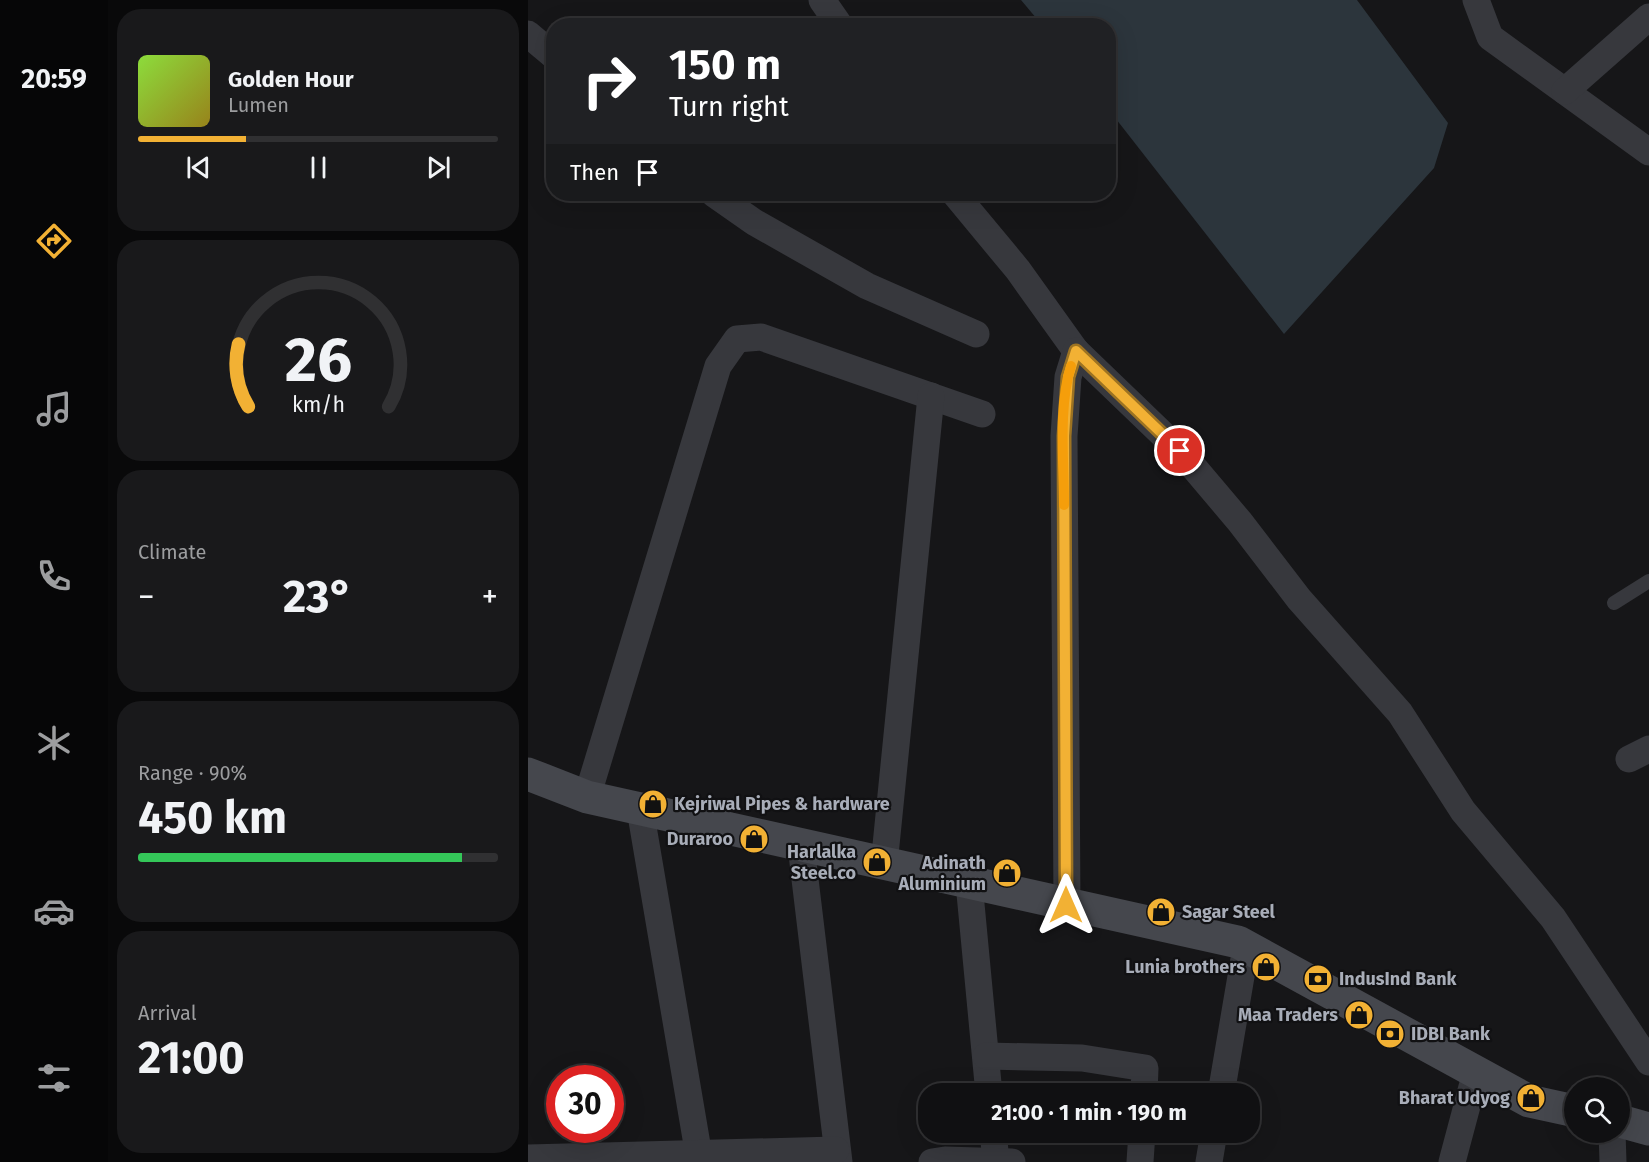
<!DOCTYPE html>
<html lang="en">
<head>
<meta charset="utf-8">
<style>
	:root { --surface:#101012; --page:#19191b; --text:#f1f3f6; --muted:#9c9d9f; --line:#303032; --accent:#f2b134 }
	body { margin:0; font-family:"Fira Sans",sans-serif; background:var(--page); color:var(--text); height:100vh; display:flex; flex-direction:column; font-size:22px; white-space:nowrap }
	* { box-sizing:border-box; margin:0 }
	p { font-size:20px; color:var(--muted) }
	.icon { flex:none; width:33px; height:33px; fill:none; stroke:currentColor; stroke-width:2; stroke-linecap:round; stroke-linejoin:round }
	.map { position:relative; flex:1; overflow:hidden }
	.drawer { display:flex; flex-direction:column; gap:9px; padding:9px; background:#09090a; width:420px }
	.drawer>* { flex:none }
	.top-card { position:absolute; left:18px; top:18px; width:570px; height:183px; border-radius:24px; box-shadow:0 6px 24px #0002,0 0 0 2px var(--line); background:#202124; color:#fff; overflow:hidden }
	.buttons { position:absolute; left:1036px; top:1077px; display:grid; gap:12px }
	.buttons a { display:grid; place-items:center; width:66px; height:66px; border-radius:50%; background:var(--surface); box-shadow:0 6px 24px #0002,0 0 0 2px var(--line); font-size:30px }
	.speed { position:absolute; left:18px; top:1065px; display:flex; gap:12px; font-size:30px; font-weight:700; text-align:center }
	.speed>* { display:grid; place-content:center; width:78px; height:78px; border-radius:50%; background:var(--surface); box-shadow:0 6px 24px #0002,0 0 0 2px var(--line); line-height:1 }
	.speed .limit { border:9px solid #d22; background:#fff; color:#111 }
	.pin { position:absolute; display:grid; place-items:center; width:51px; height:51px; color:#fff; margin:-26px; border:3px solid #fff; border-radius:50%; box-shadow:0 2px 6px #0007 }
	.me { position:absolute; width:66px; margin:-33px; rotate:0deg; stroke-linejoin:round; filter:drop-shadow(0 0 4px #0008) }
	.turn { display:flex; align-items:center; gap:21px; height:126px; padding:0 24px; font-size:27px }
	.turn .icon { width:78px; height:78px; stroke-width:2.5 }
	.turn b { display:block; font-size:42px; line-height:51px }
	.then { display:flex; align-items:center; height:57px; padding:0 24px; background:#0003; gap:12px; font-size:22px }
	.big { font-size:45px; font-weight:700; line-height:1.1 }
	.drawer .tile { flex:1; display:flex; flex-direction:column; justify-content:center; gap:9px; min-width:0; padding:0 21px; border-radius:24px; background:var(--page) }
	.drawer .dial { align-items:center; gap:0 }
	.dial svg { height:156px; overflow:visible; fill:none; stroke:var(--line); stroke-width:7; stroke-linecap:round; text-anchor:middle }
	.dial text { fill:var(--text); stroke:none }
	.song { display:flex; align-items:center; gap:18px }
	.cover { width:72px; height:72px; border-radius:9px; background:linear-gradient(135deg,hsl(90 70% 55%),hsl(50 70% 35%)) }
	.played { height:6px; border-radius:3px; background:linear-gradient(90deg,var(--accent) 30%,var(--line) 30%) }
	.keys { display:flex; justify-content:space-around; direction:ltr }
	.heat { display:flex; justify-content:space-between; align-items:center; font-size:33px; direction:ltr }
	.charge { height:9px; border-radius:4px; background:linear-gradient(90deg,#34c759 90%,var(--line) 0) }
	.trip { position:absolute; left:390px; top:1083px; width:342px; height:60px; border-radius:24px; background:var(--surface); box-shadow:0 6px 24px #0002,0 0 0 2px var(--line); font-weight:700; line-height:60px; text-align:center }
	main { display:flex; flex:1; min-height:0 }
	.menu { display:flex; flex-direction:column; width:108px; justify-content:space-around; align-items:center; background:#060607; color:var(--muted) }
	.menu .icon { width:42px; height:42px }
	.menu .on { color:var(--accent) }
	.menu b { font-size:27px; color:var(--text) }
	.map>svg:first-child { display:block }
</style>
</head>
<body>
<main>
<nav class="menu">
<b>20:59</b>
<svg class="icon on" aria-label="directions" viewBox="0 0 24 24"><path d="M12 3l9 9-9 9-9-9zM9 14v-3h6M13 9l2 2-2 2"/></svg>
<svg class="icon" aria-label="music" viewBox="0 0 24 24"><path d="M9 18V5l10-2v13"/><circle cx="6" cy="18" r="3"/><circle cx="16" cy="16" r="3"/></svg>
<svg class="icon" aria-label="phone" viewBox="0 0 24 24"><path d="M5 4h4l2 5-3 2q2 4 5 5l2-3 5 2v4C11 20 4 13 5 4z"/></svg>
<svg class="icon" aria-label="climate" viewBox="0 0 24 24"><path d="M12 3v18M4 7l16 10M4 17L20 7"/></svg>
<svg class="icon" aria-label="car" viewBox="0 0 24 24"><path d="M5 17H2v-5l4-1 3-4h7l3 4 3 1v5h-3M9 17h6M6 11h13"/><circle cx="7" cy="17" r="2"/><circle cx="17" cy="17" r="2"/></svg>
<svg class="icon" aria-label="filters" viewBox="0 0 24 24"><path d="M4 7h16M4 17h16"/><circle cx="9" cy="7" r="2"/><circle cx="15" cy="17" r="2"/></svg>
</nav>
<section class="drawer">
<div class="tile">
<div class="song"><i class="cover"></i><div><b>Golden Hour</b><p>Lumen</p></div></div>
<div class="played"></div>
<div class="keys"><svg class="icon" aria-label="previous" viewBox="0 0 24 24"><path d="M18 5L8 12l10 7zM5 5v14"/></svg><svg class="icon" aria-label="pause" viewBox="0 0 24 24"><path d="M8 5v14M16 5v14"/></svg><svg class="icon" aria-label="next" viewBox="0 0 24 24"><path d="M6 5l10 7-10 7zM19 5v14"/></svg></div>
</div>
<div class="tile dial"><svg viewBox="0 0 100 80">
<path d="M14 69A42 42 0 1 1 86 69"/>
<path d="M14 69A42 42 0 0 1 9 37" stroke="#f2b134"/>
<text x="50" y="56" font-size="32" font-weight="700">26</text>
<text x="50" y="72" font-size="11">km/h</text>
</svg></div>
<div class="tile"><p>Climate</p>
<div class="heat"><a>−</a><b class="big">23°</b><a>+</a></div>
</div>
<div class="tile"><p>Range · 90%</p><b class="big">450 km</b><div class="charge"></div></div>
<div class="tile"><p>Arrival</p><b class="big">21:00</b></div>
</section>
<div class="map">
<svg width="1121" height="1162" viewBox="0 0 1121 1162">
	<rect width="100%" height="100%" fill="#161618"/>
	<polygon fill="#2c353c" points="493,0 829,0 920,123 906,168 756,334 581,110 580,26 514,25"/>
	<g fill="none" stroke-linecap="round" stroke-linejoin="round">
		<polyline stroke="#37383d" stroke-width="14" points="1086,603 1121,581"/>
		<g stroke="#37383d" stroke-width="27">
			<polyline points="294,0 312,26"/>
			<polyline points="948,0 962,37 1121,152"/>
			<polyline points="0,34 26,56"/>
			<polyline points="1037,91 1121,17"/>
			<polyline points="186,194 226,222 339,286 448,334"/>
			<polyline points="427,194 490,270 548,351 652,451 712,522 771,599 872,713 935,811 1025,918 1121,1062"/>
			<polyline points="1101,759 1121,749"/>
			<polyline points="59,797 190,366 209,339 233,337 454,414"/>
			<polyline points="112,809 172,1162"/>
			<polyline points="273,846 311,1162"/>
			<polyline points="356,865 403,396"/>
			<polyline points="441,883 461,1094"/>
			<polyline points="539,905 536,436 540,377 548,351"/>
			<polyline points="458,1056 554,1058 617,1068 616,1094"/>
			<polyline points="693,1094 718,947"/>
			<polyline points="465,1132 468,1161"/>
			<polyline points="1084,1132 1085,1162"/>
			<polyline points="0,1158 308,1150"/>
			<polyline points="404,1162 417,1160 484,1162"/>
			<polyline points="612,1162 614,1132"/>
			<polyline points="681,1162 686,1132"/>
			<polyline points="924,1162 948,1072"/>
		</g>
		<g stroke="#45474d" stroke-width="33">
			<polyline points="0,774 59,797 710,942 1001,1101 1047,1111"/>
			<polyline points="1092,1121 1121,1129"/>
		</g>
	</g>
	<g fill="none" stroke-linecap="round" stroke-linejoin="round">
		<g stroke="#9d7322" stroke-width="15">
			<polyline id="route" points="538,905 536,436 540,377 548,351 652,451"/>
		</g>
		<use href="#route" stroke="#f2b134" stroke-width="10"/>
		<path stroke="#f59e0b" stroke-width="10" d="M536,505C536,462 530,406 543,366"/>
	</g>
	<defs>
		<g id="shop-disc" transform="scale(1.5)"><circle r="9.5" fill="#f2b134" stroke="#111113"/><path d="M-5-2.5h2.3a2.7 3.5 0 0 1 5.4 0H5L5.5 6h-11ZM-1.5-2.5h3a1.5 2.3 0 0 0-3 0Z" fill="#111"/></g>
		<g id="bank-disc" transform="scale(1.5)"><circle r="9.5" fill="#f2b134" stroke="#111113"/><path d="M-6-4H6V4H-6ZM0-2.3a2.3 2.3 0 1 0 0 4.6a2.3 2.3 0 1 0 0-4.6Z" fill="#111"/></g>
	</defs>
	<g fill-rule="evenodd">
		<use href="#shop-disc" x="125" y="804"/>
		<use href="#shop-disc" x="226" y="839"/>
		<use href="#shop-disc" x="349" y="862"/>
		<use href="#shop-disc" x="479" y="873"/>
		<use href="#shop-disc" x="633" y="912"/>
		<use href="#shop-disc" x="738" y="967"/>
		<use href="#bank-disc" x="790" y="979"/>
		<use href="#shop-disc" x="831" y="1015"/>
		<use href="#bank-disc" x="862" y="1034"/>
		<use href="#shop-disc" x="1003" y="1098"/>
	</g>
	<g text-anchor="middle" stroke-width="4.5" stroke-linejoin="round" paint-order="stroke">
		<g font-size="18" font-weight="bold" fill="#a8adb8" stroke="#111113" text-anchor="end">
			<text x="146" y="810" text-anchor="start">Kejriwal Pipes &amp; hardware</text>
			<text x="205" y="845">Duraroo</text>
			<text x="328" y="858">Harlalka<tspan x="328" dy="21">Steel.co</tspan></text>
			<text x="458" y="869">Adinath<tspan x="458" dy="21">Aluminium</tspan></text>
			<text x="654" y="918" text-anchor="start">Sagar Steel</text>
			<text x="717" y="973">Lunia brothers</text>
			<text x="811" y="985" text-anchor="start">IndusInd Bank</text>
			<text x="810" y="1021">Maa Traders</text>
			<text x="883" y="1040" text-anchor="start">IDBI Bank</text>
			<text x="982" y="1104">Bharat Udyog</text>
		</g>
	</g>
</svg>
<div class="buttons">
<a><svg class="icon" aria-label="search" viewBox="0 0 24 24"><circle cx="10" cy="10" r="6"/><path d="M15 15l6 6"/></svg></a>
</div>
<div class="speed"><div class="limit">30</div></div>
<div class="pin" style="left:652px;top:451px;background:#d93025"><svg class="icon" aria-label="arrive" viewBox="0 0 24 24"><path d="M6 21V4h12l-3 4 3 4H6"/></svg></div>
<svg class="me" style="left:538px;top:905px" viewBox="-20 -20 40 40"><path d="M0-17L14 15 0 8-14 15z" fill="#f2b134" stroke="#fff" stroke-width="4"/></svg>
<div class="trip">21:00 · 1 min · 190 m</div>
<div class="top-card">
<div class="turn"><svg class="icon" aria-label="right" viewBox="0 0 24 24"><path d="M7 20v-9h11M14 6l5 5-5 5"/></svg><div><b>150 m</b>Turn right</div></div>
<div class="then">Then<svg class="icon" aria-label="arrive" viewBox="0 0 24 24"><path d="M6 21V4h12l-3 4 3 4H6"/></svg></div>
</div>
</div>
</main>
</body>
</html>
